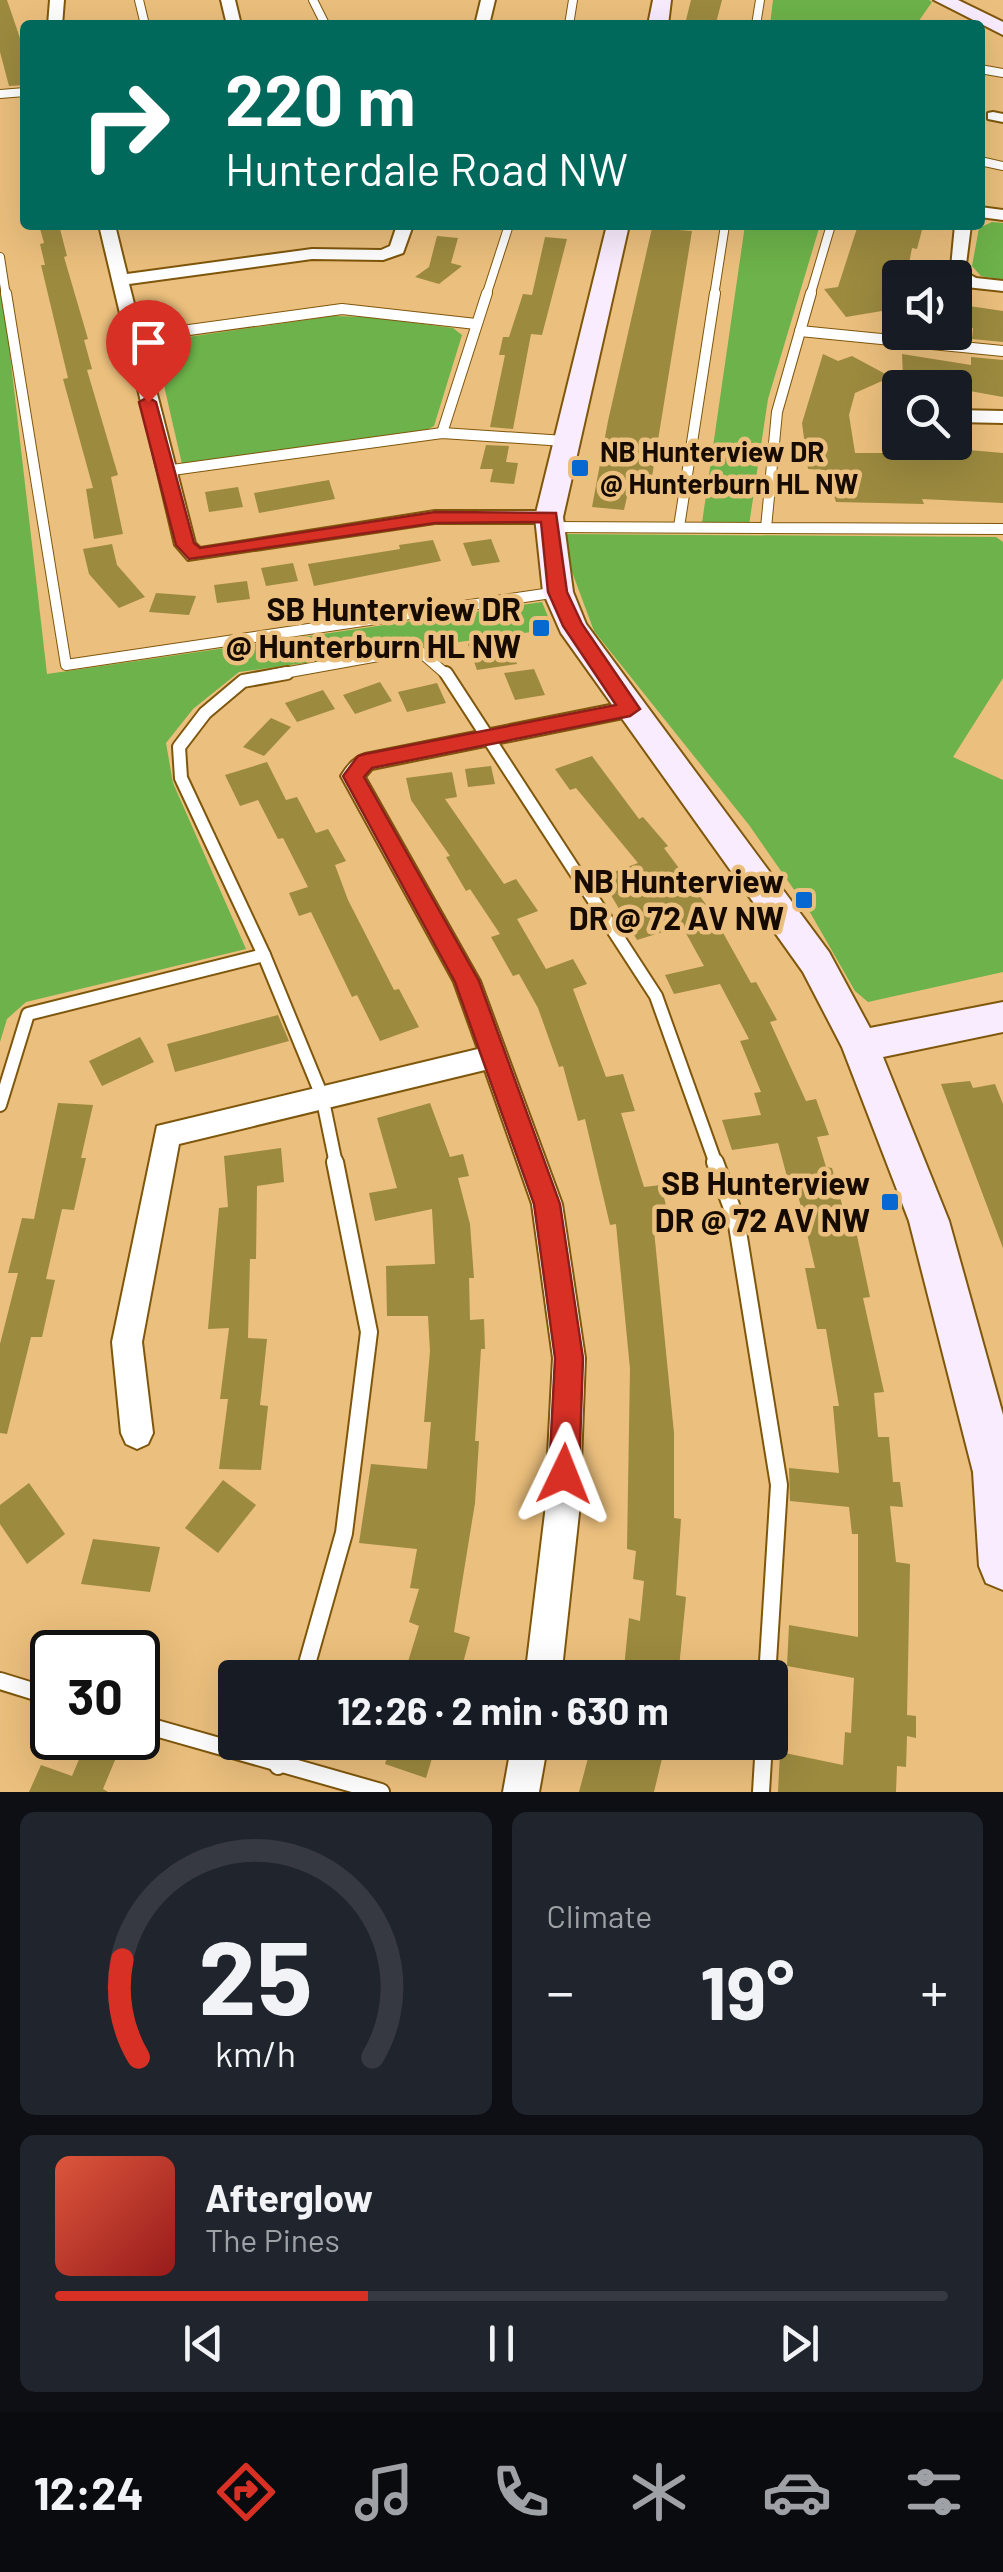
<!DOCTYPE html>
<html lang="en">
<head>
<meta charset="utf-8">
<style>
	:root { --surface:#171b24; --page:#20242c; --text:#f1f3f6; --muted:#9ea1a6; --line:#363941; --accent:#d93025 }
	body { margin:0; font-family:Barlow,sans-serif; background:var(--page); color:var(--text); height:100vh; display:flex; flex-direction:column; font-size:38px; white-space:nowrap }
	* { box-sizing:border-box; margin:0 }
	p { font-size:32px; color:var(--muted) }
	.icon { flex:none; width:55px; height:55px; fill:none; stroke:currentColor; stroke-width:2; stroke-linecap:round; stroke-linejoin:round }
	.map { position:relative; height:1792px; overflow:hidden }
	.details { display:flex; flex-direction:column; gap:20px; padding:20px; background:#0d0f14; flex:1 }
	.details>* { flex:none }
	.banner { position:absolute; left:20px; top:20px; width:965px; height:210px; border-radius:10px; box-shadow:0 10px 40px #0002; background:#00695c; color:#fff; overflow:hidden }
	.fabs { position:absolute; left:882px; top:260px; display:grid; gap:20px }
	.fabs a { display:grid; place-items:center; width:90px; height:90px; border-radius:10px; background:var(--surface); box-shadow:0 10px 40px #0002; font-size:50px }
	.speed { position:absolute; left:30px; top:1630px; display:flex; gap:20px; font-size:50px; font-weight:700; text-align:center }
	.speed>* { display:grid; place-content:center; width:130px; height:130px; border-radius:50%; background:var(--surface); box-shadow:0 10px 40px #0002; line-height:1 }
	.speed .limit { border:5px solid #111; border-radius:15px; background:#fff; color:#111 }
	.pin { position:absolute; display:grid; place-items:center; width:85px; height:85px; color:#fff; margin:-102px -42px; border-radius:50% 50% 50% 0; rotate:-45deg; box-shadow:0 0 10px #0007 }
	.pin .icon { rotate:45deg }
	.me { position:absolute; width:110px; margin:-55px; rotate:2deg; stroke-linejoin:round; filter:drop-shadow(0 0 8px #0008) }
	.turn { display:flex; align-items:center; gap:35px; height:210px; padding:0 40px; font-size:45px }
	.turn .icon { width:130px; height:130px; stroke-width:2.5 }
	.turn b { display:block; font-size:70px; line-height:85px }
	.big { font-size:75px; font-weight:700; line-height:1.1 }
	.details .widget { flex:1; display:flex; flex-direction:column; justify-content:center; gap:15px; min-width:0; padding:0 35px; border-radius:15px; background:var(--page) }
	.details .dial { align-items:center; gap:0 }
	.dial svg { height:260px; overflow:visible; fill:none; stroke:var(--line); stroke-width:7; stroke-linecap:round; text-anchor:middle }
	.dial text { fill:var(--text); stroke:none }
	.song { display:flex; align-items:center; gap:30px }
	.cover { width:120px; height:120px; border-radius:15px; background:linear-gradient(135deg,hsl(10 70% 55%),hsl(0 70% 35%)) }
	.played { height:10px; border-radius:5px; background:linear-gradient(90deg,var(--accent) 35%,var(--line) 35%) }
	.keys { display:flex; justify-content:space-around; direction:ltr }
	.heat { display:flex; justify-content:space-between; align-items:center; font-size:55px; direction:ltr }
	.details .tiles { flex:1; display:grid; gap:20px; grid-template-columns:1fr 1fr }
	.widget:last-child { grid-column:span 2 }
	.trip { position:absolute; left:218px; top:1660px; width:570px; height:100px; border-radius:10px; background:var(--surface); box-shadow:0 10px 40px #0002; font-weight:700; line-height:100px; text-align:center }
	.tabs { display:flex; height:160px; justify-content:space-around; align-items:center; background:#090b0e; color:var(--muted) }
	.tabs .icon { width:70px; height:70px }
	.tabs .selected { color:var(--accent) }
	.tabs b { font-size:45px; color:var(--text) }
	.map>svg:first-child { display:block }
</style>
</head>
<body>
<div class="map">
<svg width="1003" height="1792" viewBox="0 0 1003 1792">
	<rect width="100%" height="100%" fill="#ebbf7d"/>
	<g fill="#6db24a">
		<polygon points="773,0 929,0 932,2 916,25 770,25"/>
		<polygon points="992,222 1003,223 1003,280 981,276 972,266 979,228"/>
		<polygon points="745,225 820,225 768,399 749,525 702,523"/>
		<polygon points="0,268 47,674 542,602 553,629 239,672 193,709 166,743 173,783 246,949 26,1002 7,1019 0,1042"/>
		<polygon points="332,316 371,317 453,328 462,335 434,426 425,431 182,464 154,342"/>
		<polygon points="565,534 996,537 1003,542 1003,678 953,757 1003,780 1003,972 868,1002 855,991 811,914 749,825 594,631 568,561"/>
	</g>
	<g fill="#9c8a3f">
		<polygon points="0,0 7,0 22,44 25,85 9,86 0,52"/>
		<polygon points="691,0 722,0 716,23 686,20"/>
		<polygon points="39,225 59,225 67,256 64,257 88,339 84,340 92,369 87,370 118,475 111,477 123,534 94,539 86,489 93,488 63,379 68,378 41,265 45,265 40,244 44,243"/>
		<polygon points="858,225 922,230 917,249 912,248 907,274 900,273 900,308 846,317 824,289 838,287"/>
		<polygon points="652,228 692,231 652,477 632,475 624,510 592,507 608,421"/>
		<polygon points="437,236 458,238 451,263 462,266 439,284 415,277 429,267"/>
		<polygon points="545,237 567,239 542,335 531,334 513,429 490,427 505,355 499,355 503,337 509,337 523,294 532,295"/>
		<polygon points="969,306 1003,311 1003,342 972,339 973,328 965,327"/>
		<polygon points="823,354 838,361 852,356 891,377 855,393 849,415 855,453 936,453 935,447 1003,453 1003,503 922,499 924,504 836,502 825,470 808,469 802,423"/>
		<polygon points="902,354 971,365 971,357 1003,360 1003,397 903,379"/>
		<polygon points="486,445 509,446 506,462 518,463 514,484 490,482 493,469 480,469"/>
		<polygon points="329,480 335,499 259,513 254,493"/>
		<polygon points="238,487 243,507 209,512 205,492"/>
		<polygon points="491,539 500,562 472,566 463,543"/>
		<polygon points="433,540 441,561 314,586 308,564 400,549 399,545"/>
		<polygon points="112,544 117,565 145,597 119,608 89,574 83,549"/>
		<polygon points="293,563 298,581 266,586 261,568"/>
		<polygon points="247,581 250,599 217,603 214,585"/>
		<polygon points="156,593 196,596 189,615 149,612"/>
		<polygon points="507,637 517,664 477,670 468,644"/>
		<polygon points="534,669 545,695 515,700 504,673"/>
		<polygon points="380,682 392,701 355,714 343,695"/>
		<polygon points="437,683 446,703 407,712 398,692"/>
		<polygon points="323,690 335,709 297,722 285,703"/>
		<polygon points="271,718 291,727 264,756 243,747"/>
		<polygon points="592,756 639,819 643,817 668,846 664,848 725,930 722,931 751,983 756,982 777,1020 770,1022 806,1101 816,1099 829,1135 817,1137 826,1167 832,1168 849,1230 856,1231 870,1297 863,1298 884,1392 874,1393 878,1437 889,1437 893,1482 900,1482 903,1507 890,1506 896,1562 910,1564 907,1715 916,1716 916,1738 907,1736 906,1767 897,1766 896,1792 778,1792 780,1752 843,1765 845,1732 851,1733 854,1678 787,1666 789,1625 858,1637 858,1534 852,1534 849,1507 790,1501 789,1468 839,1473 833,1406 839,1406 826,1329 817,1329 805,1268 815,1268 799,1199 793,1199 778,1143 732,1150 722,1120 761,1115 754,1093 761,1092 740,1041 749,1039 720,984 674,994 665,975 704,966 682,926 637,940 611,895 607,896 595,879 638,863 576,788 570,790 555,769"/>
		<polygon points="267,762 286,800 297,797 316,833 328,829 346,861 335,865 348,900 394,990 399,989 419,1027 380,1041 357,995 352,997 311,912 299,916 289,893 308,887 283,838 278,839 258,800 240,806 225,775"/>
		<polygon points="491,766 495,784 468,787 465,769"/>
		<polygon points="452,772 457,797 445,799 504,884 516,879 538,911 517,919 546,969 573,959 587,984 573,989 606,1077 623,1074 635,1111 621,1113 644,1187 661,1185 669,1218 653,1220 674,1433 674,1518 681,1519 676,1595 686,1597 678,1678 623,1678 629,1618 640,1621 644,1581 633,1579 636,1551 627,1549 630,1369 616,1224 610,1225 585,1119 578,1121 563,1066 559,1067 538,1008 519,974 513,976 491,937 500,934 470,889 466,891 446,857 450,856 411,800 406,778"/>
		<polygon points="278,1015 289,1041 175,1072 167,1044"/>
		<polygon points="140,1037 154,1062 102,1086 89,1061"/>
		<polygon points="970,1081 973,1088 995,1084 1003,1104 1003,1248 941,1084"/>
		<polygon points="58,1103 93,1105 81,1158 86,1158 74,1210 62,1209 46,1279 55,1280 42,1337 31,1337 7,1434 0,1433 0,1344 18,1273 8,1273 22,1218 34,1219"/>
		<polygon points="430,1103 450,1157 463,1154 469,1176 458,1178 470,1224 474,1278 469,1278 470,1320 484,1319 485,1349 481,1349 475,1441 479,1441 475,1503 454,1632 470,1637 459,1678 403,1678 419,1626 409,1622 419,1589 410,1588 417,1549 359,1543 371,1464 427,1469 431,1422 424,1422 430,1351 428,1316 387,1316 386,1266 435,1264 432,1209 375,1221 369,1193 397,1188 377,1118"/>
		<polygon points="281,1148 284,1182 257,1186 256,1259 250,1259 248,1338 267,1339 260,1405 268,1406 261,1470 219,1469 228,1399 220,1399 229,1328 208,1329 219,1208 228,1207 224,1156"/>
		<polygon points="223,1480 256,1505 218,1553 185,1528"/>
		<polygon points="29,1483 65,1534 27,1564 0,1524 0,1505"/>
		<polygon points="93,1539 160,1547 150,1592 81,1584"/>
		<polygon points="88,1738 120,1748 103,1789 108,1792 29,1792 41,1765 72,1776"/>
		<polygon points="392,1742 437,1742 426,1778 385,1764"/>
		<polygon points="622,1742 666,1742 654,1792 579,1792 591,1747 620,1758"/>
	</g>
	<g fill="none" stroke-linecap="round" stroke-linejoin="round">
		<g stroke="#7f570c" stroke-width="10">
			<g id="lane-far3">
				<polyline points="139,0 145,25"/>
				<polyline points="313,0 324,22"/>
				<polyline points="270,25 443,25"/>
				<polyline points="569,25 573,0"/>
				<polyline points="756,25 760,0"/>
				<polyline points="980,69 1003,73"/>
				<polyline points="0,94 25,92"/>
				<polyline points="980,161 1003,166"/>
				<polyline points="0,257 6,296"/>
				<polyline points="486,296 509,225"/>
				<polyline points="714,296 725,225"/>
				<polyline points="810,296 831,225"/>
			</g>
		</g>
		<g stroke="#7f570c" stroke-width="12">
			<g id="lane-far2">
				<polyline points="6,293 66,665 558,592"/>
				<polyline points="811,293 777,412 766,528 1003,529"/>
				<polyline points="800,331 1003,351"/>
				<polyline points="131,338 342,309 476,324"/>
				<polyline points="442,433 487,293"/>
				<polyline points="165,471 442,433 565,441"/>
				<polyline points="548,527 766,528"/>
				<polyline points="679,527 715,293"/>
				<polyline points="273,675 417,649 447,675"/>
			</g>
		</g>
		<g stroke="#7f570c" stroke-width="16">
			<g id="lane-far1">
				<polyline points="287,673 243,681 205,713 179,747 181,778 264,955 322,1096 336,1164"/>
				<polyline points="446,673 656,996 716,1164"/>
				<polyline points="0,1105 28,1014 264,955"/>
			</g>
		</g>
		<g stroke="#7f570c" stroke-width="20">
			<g id="lane">
				<polyline points="715,1162 736,1219 779,1485 767,1678"/>
				<polyline points="303,1678 344,1533 369,1332 335,1162"/>
				<polyline points="0,1681 52,1697"/>
				<polyline points="138,1723 381,1792"/>
				<polyline points="278,1766 285,1742"/>
				<polyline points="761,1792 764,1742"/>
			</g>
		</g>
		<g stroke="#7f570c" stroke-width="4">
			<g id="street">
				<polygon points="50,0 64,0 62,25 48,25"/>
				<polygon points="221,0 235,0 241,25 227,25"/>
				<polygon points="481,0 495,0 489,25 475,25"/>
				<polygon points="993,112 1003,114 1003,122 988,119 988,113"/>
				<polygon points="980,207 1003,210 1003,220 980,217"/>
				<polygon points="99,225 115,225 127,274 312,249 381,250 390,246 397,225 413,225 403,253 383,260 312,259 129,284 195,543 200,548 435,511 549,511 559,517 549,523 435,523 188,560 175,545"/>
				<polygon points="955,225 971,225 965,272 976,278 1003,281 1003,291 966,287 950,278"/>
				<polygon points="955,410 1003,411 1003,423 955,422"/>
				<path d="M630,701L638,703L641,709L638,715L372,769L365,777L480,981L562,1204L585,1358L579,1513L561,1678H525L545,1513L553,1358L532,1204L485,1070L179,1144L142,1342L153,1433L148,1444L137,1449L126,1444L121,1433L112,1342L157,1126L478,1049L454,982L341,776C347,766 354,757 365,754Z"/>
				<polygon points="512,1742 548,1742 539,1792 503,1792"/>
			</g>
		</g>
		<g stroke="#7f570c" stroke-width="4">
			<g id="secondary">
				<polygon points="653,0 671,0 668,25 648,25"/>
				<polygon points="934,0 958,0 1003,22 1003,35"/>
				<polygon points="607,225 629,225 563,517 573,592 586,624 829,952 870,1028 1003,1002 1003,1032 883,1057 949,1221 1003,1415 1003,1590 986,1583 979,1566 973,1472 909,1221 842,1047 803,972 561,633 543,592 535,517"/>
			</g>
		</g>
		<use href="#lane-far3" stroke="#fff" stroke-width="8"/>
		<use href="#lane-far2" stroke="#fff" stroke-width="10"/>
		<use href="#lane-far1" stroke="#fff" stroke-width="12"/>
		<use href="#lane" stroke="#fff" stroke-width="16"/>
		<use href="#street" fill="#fff" fill-rule="evenodd"/>
		<use href="#secondary" fill="#f9ecfe" fill-rule="evenodd"/>
	</g>
	<polygon fill="#d93025" stroke="#8d1f18" stroke-width="2.5" points="148,397 156,402 194,543 200,548 435,512 556,513 567,592 582,624 640,709 630,716 372,768 364,777 479,981 560,1204 583,1358 579,1474 575,1484 564,1489 554,1484 549,1474 555,1358 534,1204 455,982 343,776 358,756 365,754 616,705 563,626 548,592 541,522 435,523 189,559 176,545 139,402"/>
	<g fill="#0668d0" stroke="#ebbf7d" stroke-width="4">
		<rect x="570" y="458" width="20" height="20" rx="5"/>
		<rect x="531" y="618" width="20" height="20" rx="5"/>
		<rect x="794" y="890" width="20" height="20" rx="5"/>
		<rect x="880" y="1192" width="20" height="20" rx="5"/>
	</g>
	<g text-anchor="middle" stroke-width="9" stroke-linejoin="round" paint-order="stroke">
		<g font-size="28" font-weight="bold" fill="#170b00" stroke="#ebbf7d" text-anchor="start">
			<text x="600" y="462">NB Hunterview DR<tspan x="600" dy="32">@ Hunterburn HL NW</tspan></text>
		</g>
		<g font-size="32" font-weight="bold" fill="#170b00" stroke="#ebbf7d" text-anchor="end">
			<text x="521" y="621">SB Hunterview DR<tspan x="521" dy="37">@ Hunterburn HL NW</tspan></text>
			<text x="784" y="893">NB Hunterview<tspan x="784" dy="37">DR @ 72 AV NW</tspan></text>
			<text x="870" y="1195">SB Hunterview<tspan x="870" dy="37">DR @ 72 AV NW</tspan></text>
		</g>
	</g>
</svg>
<div class="fabs">
<a><svg class="icon" aria-label="sound" viewBox="0 0 24 24"><path d="M4 9h4l5-4v14l-5-4H4zM17 9q2 3 0 6"/></svg></a>
<a><svg class="icon" aria-label="search" viewBox="0 0 24 24"><circle cx="10" cy="10" r="6"/><path d="M15 15l6 6"/></svg></a>
</div>
<div class="speed"><div class="limit">30</div></div>
<div class="pin" style="left:148px;top:402px;background:#d93025"><svg class="icon" aria-label="arrive" viewBox="0 0 24 24"><path d="M6 21V4h12l-3 4 3 4H6"/></svg></div>
<svg class="me" style="left:564px;top:1474px" viewBox="-20 -20 40 40"><path d="M0-17L14 15 0 8-14 15z" fill="#d93025" stroke="#fff" stroke-width="4"/></svg>
<div class="trip">12:26 · 2 min · 630 m</div>
<div class="banner">
<div class="turn"><svg class="icon" aria-label="right" viewBox="0 0 24 24"><path d="M7 20v-9h11M14 6l5 5-5 5"/></svg><div><b>220 m</b>Hunterdale Road NW</div></div>
</div>
</div>
<section class="details">
<div class="tiles">
<div class="widget dial"><svg viewBox="0 0 100 80">
<path d="M14 69A42 42 0 1 1 86 69"/>
<path d="M14 69A42 42 0 0 1 9 39" stroke="#d93025"/>
<text x="50" y="56" font-size="32" font-weight="700">25</text>
<text x="50" y="72" font-size="11">km/h</text>
</svg></div>
<div class="widget"><p>Climate</p>
<div class="heat"><a>−</a><b class="big">19°</b><a>+</a></div>
</div>
<div class="widget">
<div class="song"><i class="cover"></i><div><b>Afterglow</b><p>The Pines</p></div></div>
<div class="played"></div>
<div class="keys"><svg class="icon" aria-label="previous" viewBox="0 0 24 24"><path d="M18 5L8 12l10 7zM5 5v14"/></svg><svg class="icon" aria-label="pause" viewBox="0 0 24 24"><path d="M8 5v14M16 5v14"/></svg><svg class="icon" aria-label="next" viewBox="0 0 24 24"><path d="M6 5l10 7-10 7zM19 5v14"/></svg></div>
</div>
</div>
</section>
<nav class="tabs">
<b>12:24</b>
<svg class="icon selected" aria-label="directions" viewBox="0 0 24 24"><path d="M12 3l9 9-9 9-9-9zM9 14v-3h6M13 9l2 2-2 2"/></svg>
<svg class="icon" aria-label="music" viewBox="0 0 24 24"><path d="M9 18V5l10-2v13"/><circle cx="6" cy="18" r="3"/><circle cx="16" cy="16" r="3"/></svg>
<svg class="icon" aria-label="phone" viewBox="0 0 24 24"><path d="M5 4h4l2 5-3 2q2 4 5 5l2-3 5 2v4C11 20 4 13 5 4z"/></svg>
<svg class="icon" aria-label="climate" viewBox="0 0 24 24"><path d="M12 3v18M4 7l16 10M4 17L20 7"/></svg>
<svg class="icon" aria-label="car" viewBox="0 0 24 24"><path d="M5 17H2v-5l4-1 3-4h7l3 4 3 1v5h-3M9 17h6M6 11h13"/><circle cx="7" cy="17" r="2"/><circle cx="17" cy="17" r="2"/></svg>
<svg class="icon" aria-label="filters" viewBox="0 0 24 24"><path d="M4 7h16M4 17h16"/><circle cx="9" cy="7" r="2"/><circle cx="15" cy="17" r="2"/></svg>
</nav>
</body>
</html>
